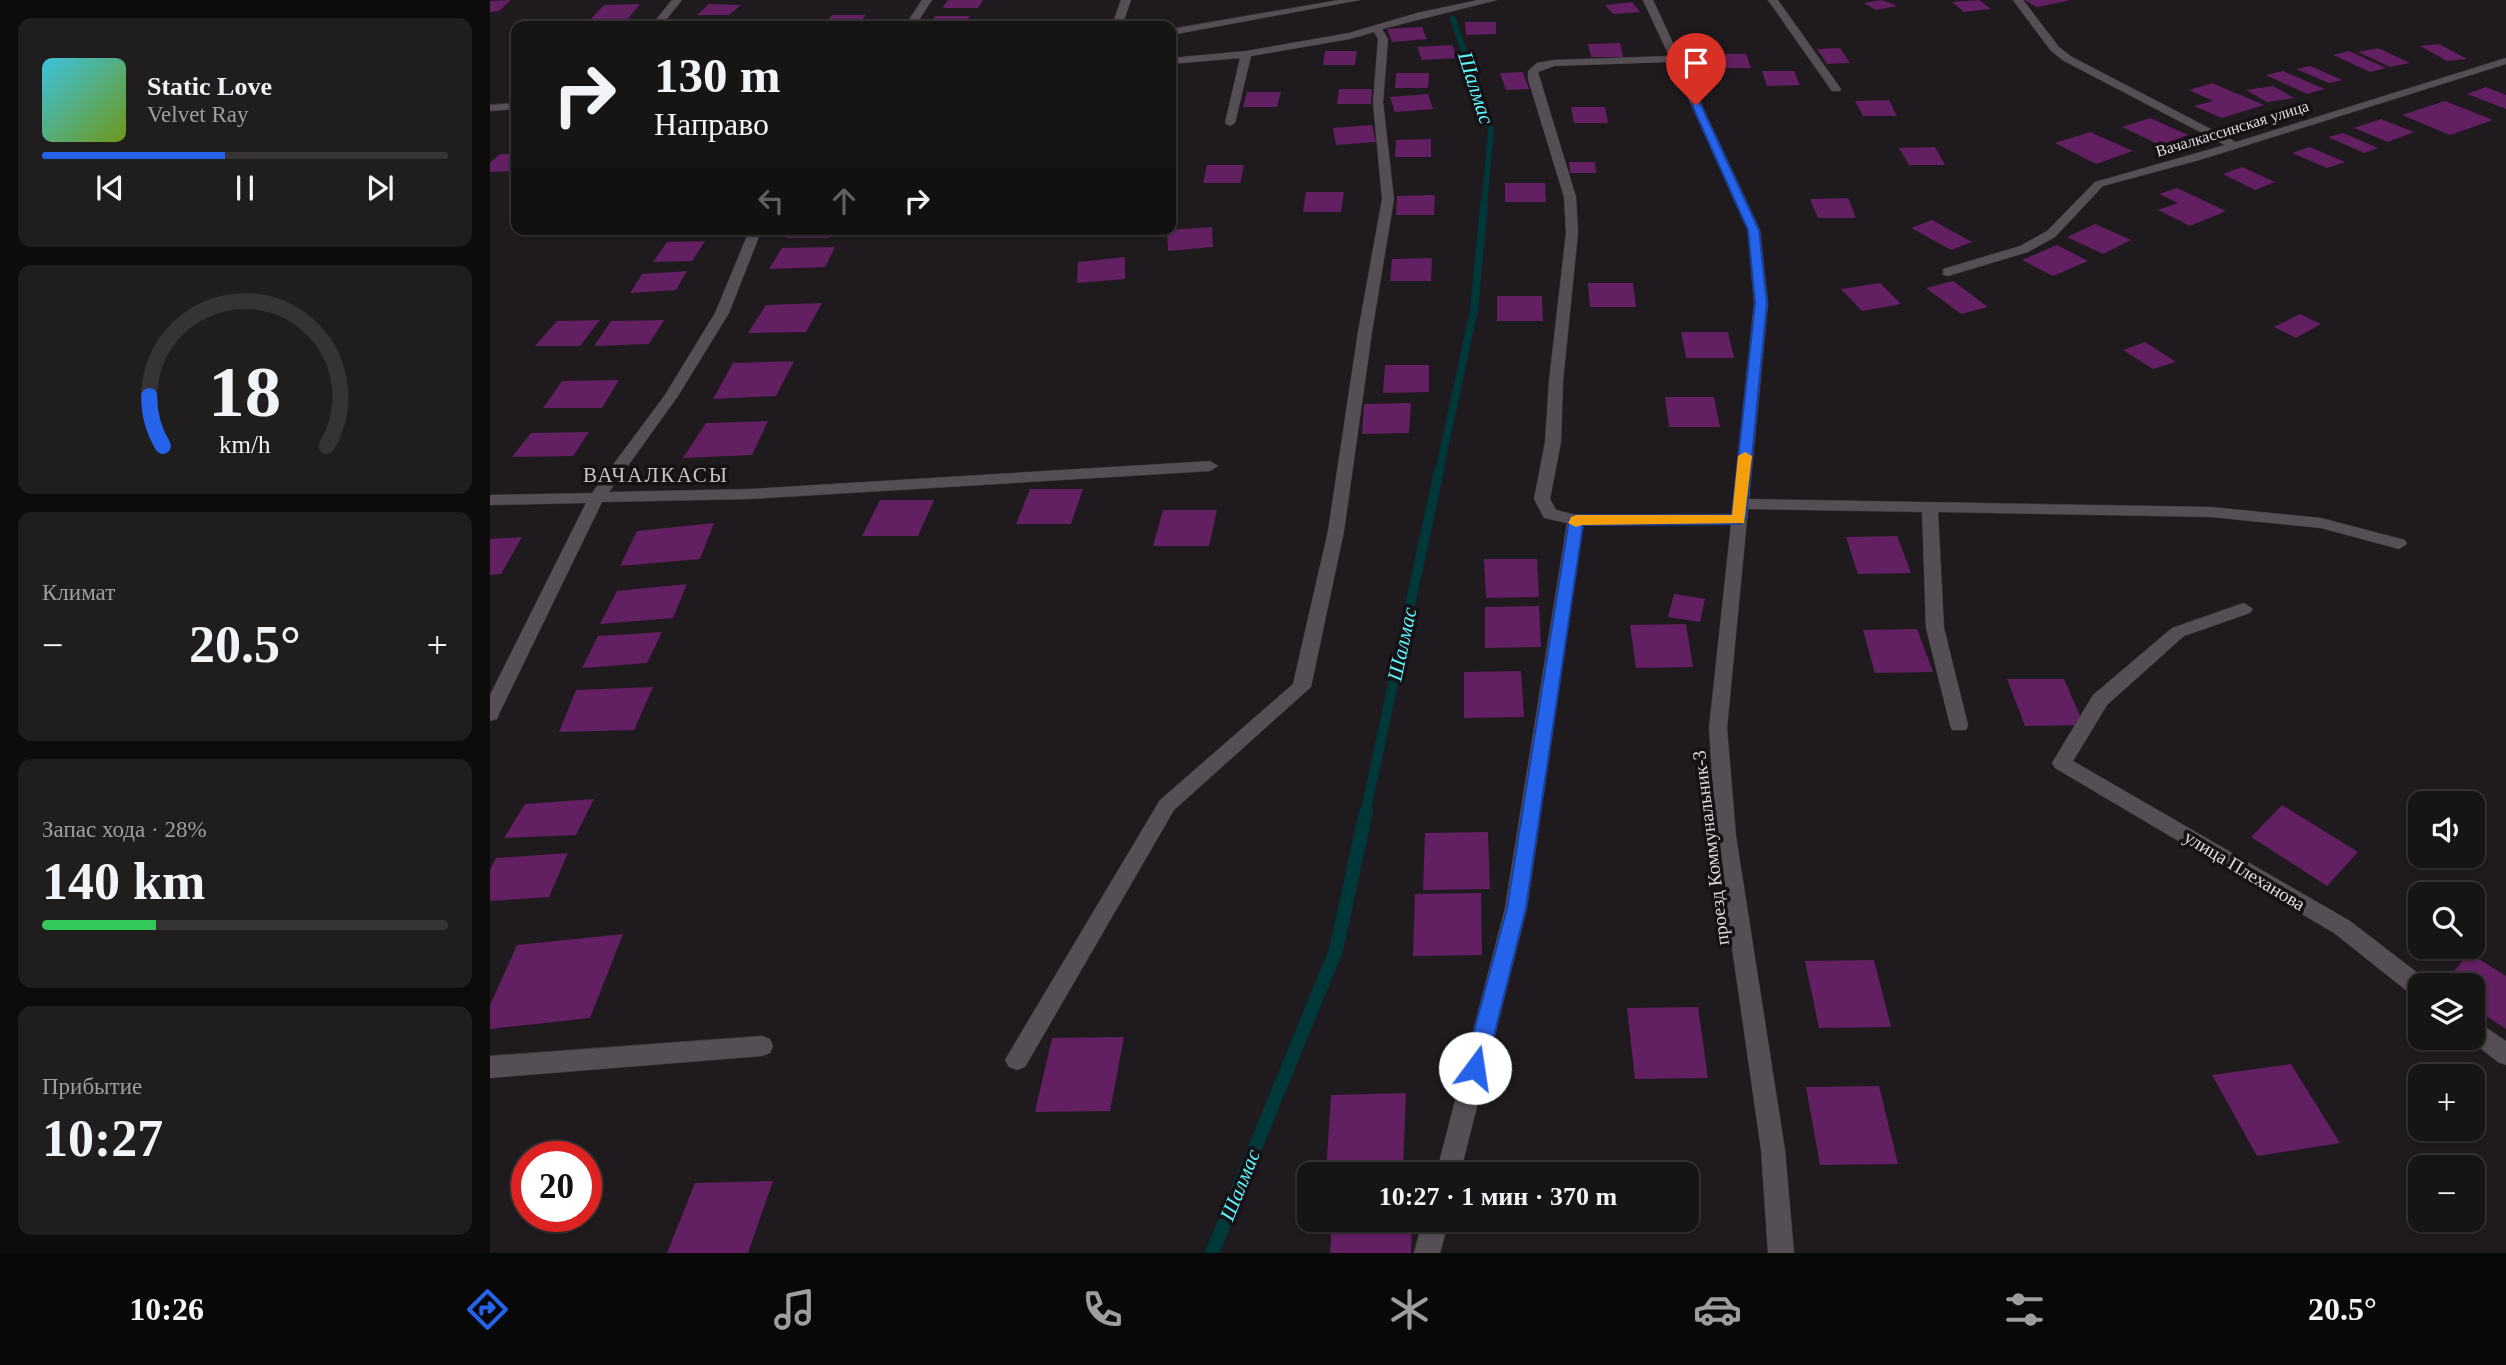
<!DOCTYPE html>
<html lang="ru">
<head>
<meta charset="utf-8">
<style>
	:root { --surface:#171416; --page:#201d1f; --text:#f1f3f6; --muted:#9e9ea1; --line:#363335; --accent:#2563eb }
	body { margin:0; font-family:"Times New Roman",serif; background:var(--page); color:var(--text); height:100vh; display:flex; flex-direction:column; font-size:26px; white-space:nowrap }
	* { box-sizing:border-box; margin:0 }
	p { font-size:23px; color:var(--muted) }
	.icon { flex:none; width:38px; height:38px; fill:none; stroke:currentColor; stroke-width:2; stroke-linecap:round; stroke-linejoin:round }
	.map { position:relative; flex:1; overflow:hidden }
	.details { display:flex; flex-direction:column; gap:18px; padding:18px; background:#0d0b0c; width:490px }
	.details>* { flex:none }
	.top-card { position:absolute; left:21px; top:21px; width:665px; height:214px; border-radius:14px; box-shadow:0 2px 5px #0004,0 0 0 2px var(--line); background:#171416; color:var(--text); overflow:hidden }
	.tools { position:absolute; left:1918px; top:791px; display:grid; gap:14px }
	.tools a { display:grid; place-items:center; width:77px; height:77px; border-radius:14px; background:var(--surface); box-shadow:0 2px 5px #0004,0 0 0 2px var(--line); font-size:35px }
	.speed { position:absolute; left:21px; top:1141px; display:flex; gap:14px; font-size:35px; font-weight:700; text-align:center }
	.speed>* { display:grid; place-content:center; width:91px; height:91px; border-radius:50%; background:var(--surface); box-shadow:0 2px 5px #0004,0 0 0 2px var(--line); line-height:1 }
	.speed .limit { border:10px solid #d22; background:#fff; color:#111 }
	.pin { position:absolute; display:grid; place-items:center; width:60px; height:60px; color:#fff; margin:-72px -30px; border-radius:50% 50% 50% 0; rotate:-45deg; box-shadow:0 0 7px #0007 }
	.pin .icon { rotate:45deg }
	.me { position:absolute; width:77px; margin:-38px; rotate:14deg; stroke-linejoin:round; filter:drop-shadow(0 0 5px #0008) }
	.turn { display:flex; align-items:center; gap:24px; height:147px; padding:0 28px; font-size:32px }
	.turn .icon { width:91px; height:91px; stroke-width:2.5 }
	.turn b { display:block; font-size:49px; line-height:60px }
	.lanes { display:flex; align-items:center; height:66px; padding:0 28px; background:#0003; justify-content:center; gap:35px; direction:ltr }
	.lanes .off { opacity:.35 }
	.big { font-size:52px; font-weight:700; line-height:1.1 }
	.details .tile { flex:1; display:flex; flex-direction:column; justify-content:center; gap:10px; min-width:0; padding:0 24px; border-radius:14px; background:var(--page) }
	.details .dial { align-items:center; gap:0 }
	.dial svg { height:182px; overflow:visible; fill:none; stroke:var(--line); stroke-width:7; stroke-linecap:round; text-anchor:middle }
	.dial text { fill:var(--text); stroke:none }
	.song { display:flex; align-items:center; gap:21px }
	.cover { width:84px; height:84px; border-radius:10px; background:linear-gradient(135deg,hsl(190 70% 55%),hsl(80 70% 35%)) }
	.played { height:7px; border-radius:4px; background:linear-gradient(90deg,var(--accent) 45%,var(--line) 45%) }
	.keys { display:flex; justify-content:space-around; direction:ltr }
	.heat { display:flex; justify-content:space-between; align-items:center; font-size:38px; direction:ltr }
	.charge { height:10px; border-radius:5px; background:linear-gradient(90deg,#34c759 28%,var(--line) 0) }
	.trip { position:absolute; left:807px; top:1162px; width:402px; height:70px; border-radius:14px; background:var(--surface); box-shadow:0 2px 5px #0004,0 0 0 2px var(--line); font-weight:700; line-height:70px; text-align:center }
	.dock { display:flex; height:112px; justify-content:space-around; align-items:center; background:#090809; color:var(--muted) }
	.dock .icon { width:49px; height:49px }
	.dock .active { color:var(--accent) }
	.dock b { font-size:32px; color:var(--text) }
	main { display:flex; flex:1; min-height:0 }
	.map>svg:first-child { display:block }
</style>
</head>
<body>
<main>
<section class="details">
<div class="tile">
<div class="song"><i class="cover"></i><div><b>Static Love</b><p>Velvet Ray</p></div></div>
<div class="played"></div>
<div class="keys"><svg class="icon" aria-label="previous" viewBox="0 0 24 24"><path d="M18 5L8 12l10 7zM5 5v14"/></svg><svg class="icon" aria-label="pause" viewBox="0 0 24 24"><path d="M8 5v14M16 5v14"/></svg><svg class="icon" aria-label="next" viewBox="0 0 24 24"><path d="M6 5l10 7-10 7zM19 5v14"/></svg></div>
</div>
<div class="tile dial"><svg viewBox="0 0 100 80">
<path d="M14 69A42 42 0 1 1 86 69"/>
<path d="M14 69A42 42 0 0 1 8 47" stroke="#2563eb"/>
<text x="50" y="56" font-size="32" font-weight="700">18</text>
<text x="50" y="72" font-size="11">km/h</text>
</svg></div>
<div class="tile"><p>Климат</p>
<div class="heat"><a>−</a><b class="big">20.5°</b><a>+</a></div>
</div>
<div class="tile"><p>Запас хода · 28%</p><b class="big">140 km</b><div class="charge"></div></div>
<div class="tile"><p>Прибытие</p><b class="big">10:27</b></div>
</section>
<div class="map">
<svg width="2016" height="1253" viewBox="0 0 2016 1253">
	<rect width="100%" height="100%" fill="#1f1a1e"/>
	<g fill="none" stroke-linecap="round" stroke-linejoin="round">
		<polyline stroke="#003739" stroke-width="6" points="963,19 1001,131 994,207"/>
		<polyline stroke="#003739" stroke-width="8" points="949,472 984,310 994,205"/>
		<polyline stroke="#003739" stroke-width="10" points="875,814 949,471"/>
		<polyline stroke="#003739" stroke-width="14" points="722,1253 846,950 876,812"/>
	</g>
	<g fill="#621f61">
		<polygon points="21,0 9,11 0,12 0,1"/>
		<polygon points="458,0 493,0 488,8 452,8"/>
		<polygon points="1392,0 1407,6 1386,10 1374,3"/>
		<polygon points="1489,0 1501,9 1474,12 1462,2"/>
		<polygon points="1534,0 1577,0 1577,1 1547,7"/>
		<polygon points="1142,2 1150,12 1123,14 1115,5"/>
		<polygon points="150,4 137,20 99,21 114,5"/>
		<polygon points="219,4 251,5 239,15 207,15"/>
		<polygon points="342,15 376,15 367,26 333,26"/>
		<polygon points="445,16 480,16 474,26 439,26"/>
		<polygon points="975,22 1006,22 1006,34 976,35"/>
		<polygon points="932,27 937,39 902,42 897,29"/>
		<polygon points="1130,43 1133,57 1101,57 1098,44"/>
		<polygon points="1949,44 1977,59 1957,61 1930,46"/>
		<polygon points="962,45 968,58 932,60 927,47"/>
		<polygon points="1350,48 1360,63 1337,64 1327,49"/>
		<polygon points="1888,48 1920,63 1900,67 1868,52"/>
		<polygon points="835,51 867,51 865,65 833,65"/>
		<polygon points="1859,51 1896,68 1880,72 1843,55"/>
		<polygon points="1224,54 1256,54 1261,68 1229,68"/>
		<polygon points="1820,66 1852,80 1839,83 1806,69"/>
		<polygon points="1272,71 1304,71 1310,85 1277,86"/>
		<polygon points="1793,71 1835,89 1817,94 1776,75"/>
		<polygon points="1033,72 1039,89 1016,90 1010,73"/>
		<polygon points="906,73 939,73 938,88 905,88"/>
		<polygon points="1722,83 1774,105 1732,118 1704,106 1723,101 1699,90"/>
		<polygon points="1783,86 1804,98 1777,102 1756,90"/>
		<polygon points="1996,87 2016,95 2016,109 1977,94"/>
		<polygon points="849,89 882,89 881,104 847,104"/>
		<polygon points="757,92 791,92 787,107 753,107"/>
		<polygon points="938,94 943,109 905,112 900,97"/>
		<polygon points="1399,100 1407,116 1373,116 1365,101"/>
		<polygon points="1955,101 2003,120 1960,135 1912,115"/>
		<polygon points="1081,107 1115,107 1118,123 1084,123"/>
		<polygon points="1660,118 1698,135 1670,145 1632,127"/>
		<polygon points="1891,119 1924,132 1898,142 1864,128"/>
		<polygon points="882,125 886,142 846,145 843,128"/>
		<polygon points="1600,132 1643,151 1606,164 1565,143"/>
		<polygon points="1853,133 1888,148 1874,153 1838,137"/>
		<polygon points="941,139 941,157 905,157 906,140"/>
		<polygon points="1445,147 1455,165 1419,165 1409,148"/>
		<polygon points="1820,147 1855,162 1837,168 1802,153"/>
		<polygon points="10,154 26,154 26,171 0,172 0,163"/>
		<polygon points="1079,162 1105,162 1106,173 1080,173"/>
		<polygon points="717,165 754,165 750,183 713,183"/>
		<polygon points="1752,167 1785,182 1765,190 1733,174"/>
		<polygon points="1015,183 1055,183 1056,202 1015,202"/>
		<polygon points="1687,188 1736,211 1700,226 1668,210 1688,203 1669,194"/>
		<polygon points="816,192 854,192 851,212 813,212"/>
		<polygon points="945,195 944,215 906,215 907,196"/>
		<polygon points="1358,198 1366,218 1328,218 1320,199"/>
		<polygon points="1442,220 1482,242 1461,250 1421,228"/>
		<polygon points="1605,224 1641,240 1613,254 1577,237"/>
		<polygon points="722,227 723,247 678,251 677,230"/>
		<polygon points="301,229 344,229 339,238 296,238"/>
		<polygon points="215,241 202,261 163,262 177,242"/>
		<polygon points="1567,245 1598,261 1563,276 1532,260"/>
		<polygon points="345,247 335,267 279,269 292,248"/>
		<polygon points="635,257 635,279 587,283 588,262"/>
		<polygon points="942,258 941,281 900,281 902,259"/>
		<polygon points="197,271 186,290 140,293 152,274"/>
		<polygon points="1463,281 1498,307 1471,314 1436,288"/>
		<polygon points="1098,283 1143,283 1146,307 1100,307"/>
		<polygon points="1390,283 1411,304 1372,311 1351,289"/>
		<polygon points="1007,296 1052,296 1053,321 1007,321"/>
		<polygon points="332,303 316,332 258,333 276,305"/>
		<polygon points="1810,314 1831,324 1806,338 1784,327"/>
		<polygon points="110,320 90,346 45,346 67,321"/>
		<polygon points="174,320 159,344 104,346 121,321"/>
		<polygon points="1191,332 1238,332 1244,358 1196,358"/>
		<polygon points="1655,342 1686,362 1663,369 1633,350"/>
		<polygon points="304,361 286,396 223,399 243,363"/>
		<polygon points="895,365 939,365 939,392 893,393"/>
		<polygon points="129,380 112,408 53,408 72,381"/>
		<polygon points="1175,397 1224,397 1230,427 1179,427"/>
		<polygon points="921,403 919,433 872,434 874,404"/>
		<polygon points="278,421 262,455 193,458 216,423"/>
		<polygon points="99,432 83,456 22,457 41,433"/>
		<polygon points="540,489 593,489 581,524 526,524"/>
		<polygon points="390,500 444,500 428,536 372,536"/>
		<polygon points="673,510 727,510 719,546 663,546"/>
		<polygon points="224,523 210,559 130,566 147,531"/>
		<polygon points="1407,536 1421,573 1368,574 1356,537"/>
		<polygon points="32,537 11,574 0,575 0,539"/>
		<polygon points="994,559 1047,559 1049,597 996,598"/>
		<polygon points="197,584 183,618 110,624 127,591"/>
		<polygon points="1184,594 1215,599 1210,622 1178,617"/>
		<polygon points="1049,606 1051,647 995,648 995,607"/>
		<polygon points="1196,624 1203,667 1146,668 1140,625"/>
		<polygon points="1427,629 1443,672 1385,673 1373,630"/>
		<polygon points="172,632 157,663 92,668 108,636"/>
		<polygon points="1031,671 1034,717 974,718 974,672"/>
		<polygon points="1517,679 1574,679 1594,725 1535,726"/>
		<polygon points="163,687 144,730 69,732 86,690"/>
		<polygon points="104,799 86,835 14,838 35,804"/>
		<polygon points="1792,805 1868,852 1837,886 1761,837"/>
		<polygon points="998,832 1000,889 933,890 935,833"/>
		<polygon points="78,853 59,897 0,901 0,870 6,858"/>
		<polygon points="991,893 992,955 923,956 925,894"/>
		<polygon points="133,934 100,1018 0,1029 0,1005 27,945"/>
		<polygon points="1979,953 2016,976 2016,1029 1983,1007 1983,985 1953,985"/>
		<polygon points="1384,960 1401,1027 1329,1028 1315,961"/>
		<polygon points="1208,1007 1218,1078 1145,1079 1137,1008"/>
		<polygon points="634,1037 620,1111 545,1112 562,1038"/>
		<polygon points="1801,1064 1850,1143 1767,1156 1722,1075"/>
		<polygon points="1389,1086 1408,1164 1330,1165 1316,1087"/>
		<polygon points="916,1093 913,1172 836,1173 841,1095"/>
		<polygon points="283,1181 258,1253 177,1253 205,1183"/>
		<polygon points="842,1220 922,1220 921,1253 840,1253"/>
	</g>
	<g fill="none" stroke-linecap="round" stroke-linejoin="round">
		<g stroke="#383437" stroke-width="1">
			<g id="minor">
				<polygon points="182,0 192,0 171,26 161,26"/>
				<polygon points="432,0 442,0 425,26 415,26"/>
				<polygon points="631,0 641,0 632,26 622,26"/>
				<polygon points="849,0 870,0 681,35 681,29"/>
				<polygon points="988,0 1007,0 892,29 898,39 893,102 904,199 882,332 854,531 821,687 684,810 535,1067 527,1070 519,1067 515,1060 519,1053 670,800 803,684 838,531 868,332 892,199 883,102 888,39 884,32 860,39 761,56 745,123 740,126 735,123 750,58 681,64 681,58 756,51 859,33 927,13"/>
				<path d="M1153,0H1163L1270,230L1278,303L1259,499L1721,507L1831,518L1915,540L1917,544L1909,549L1831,528L1721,517L1448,512L1454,628L1478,725L1476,730H1462L1460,725L1436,628L1432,512L1258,509L1237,728L1246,836L1295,1150L1304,1253H1278L1271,1150L1226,836L1219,728L1241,524L1093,525L1037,908L970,1174H946L1015,908L1077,523L1054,518L1044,499L1055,442L1059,381L1076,233L1074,197L1038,79V71L1047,63L1064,60L1179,56ZM1182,62L1258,230L1264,303L1242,514L1086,515L1066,510L1060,499L1071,442L1073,381L1088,233L1086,197L1048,72L1064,66Z"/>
				<polygon points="1278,0 1288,0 1351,89 1350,91 1342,91"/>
				<polygon points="1523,0 1533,0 1569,47 1582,57 1746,142 2016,58 2016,64 1713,159 1613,186 1565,237 1538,252 1458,276 1453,275 1453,269 1530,246 1557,231 1605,182 1735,145 1574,61 1561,51"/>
				<polygon points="26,103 26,109 0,111 0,105"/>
				<polygon points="260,229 272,229 239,313 188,396 119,492 261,489 720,461 728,466 720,471 261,499 112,502 9,714 7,719 0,721 0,695 96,503 0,505 0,495 102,493 175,395 225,313"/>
				<polygon points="1754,603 1763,609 1760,613 1694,636 1617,705 1583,761 1860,921 1938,981 1940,985 1930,985 1930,998 1922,995 1844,933 1565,768 1562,763 1603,695 1682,628"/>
				<polygon points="1983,1019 2016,1041 2016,1065 2008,1062 1977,1038 1983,1038"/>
				<polygon points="272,1036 280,1039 283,1046 280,1053 272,1056 0,1078 0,1056"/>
				<polygon points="933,1220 959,1220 950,1253 924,1253"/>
			</g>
		</g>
		<use href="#minor" fill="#554f55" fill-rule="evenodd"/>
	</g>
	<polygon fill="#2563eb" stroke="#184099" stroke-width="2" points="1206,102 1211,105 1269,230 1277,303 1256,519 1249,524 1093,525 1036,908 996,1068 993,1074 985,1077 978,1074 974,1068 1017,908 1079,520 1086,515 1242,515 1265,303 1258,230 1202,105"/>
	<polygon fill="#f59e0b" points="1255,452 1262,456 1254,523 1092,525 1086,527 1078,523 1081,517 1086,515 1242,515 1248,456"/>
	<g text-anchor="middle" stroke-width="7" stroke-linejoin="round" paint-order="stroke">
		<g font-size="16" fill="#dfdbdf" stroke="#161115">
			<text transform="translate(1742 128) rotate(-17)" y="6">Вачалкассинская улица</text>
		</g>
		<g font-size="19" fill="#dfdbdf" stroke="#161115">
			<text transform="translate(1220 848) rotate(-97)" y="7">проезд Коммунальник-3</text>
			<text transform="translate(1755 870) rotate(31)" y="7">улица Плеханова</text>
		</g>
		<g font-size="21" font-style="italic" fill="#5df6fc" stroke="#161115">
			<text transform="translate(986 88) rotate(72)" y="7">Шалмас</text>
			<text transform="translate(912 644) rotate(-78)" y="7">Шалмас</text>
			<text transform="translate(750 1185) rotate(-68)" y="7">Шалмас</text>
		</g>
		<g font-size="21" letter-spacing="2" fill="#c8c1c7" stroke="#161115">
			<text x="166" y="482">ВАЧАЛКАСЫ</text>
		</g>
	</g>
</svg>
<div class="tools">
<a><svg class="icon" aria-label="sound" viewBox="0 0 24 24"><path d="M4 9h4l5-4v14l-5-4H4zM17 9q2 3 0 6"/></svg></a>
<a><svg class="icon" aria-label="search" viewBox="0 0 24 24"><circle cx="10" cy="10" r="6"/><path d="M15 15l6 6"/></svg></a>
<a><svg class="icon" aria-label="layers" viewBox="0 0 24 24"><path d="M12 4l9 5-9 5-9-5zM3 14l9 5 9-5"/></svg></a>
<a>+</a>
<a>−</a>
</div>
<div class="speed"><div class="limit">20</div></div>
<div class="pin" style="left:1206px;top:105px;background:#d93025"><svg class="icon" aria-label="arrive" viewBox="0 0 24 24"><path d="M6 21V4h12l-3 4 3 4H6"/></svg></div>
<svg class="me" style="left:985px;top:1068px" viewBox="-20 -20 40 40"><circle r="19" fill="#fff"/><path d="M0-13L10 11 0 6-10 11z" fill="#2563eb"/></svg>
<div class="trip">10:27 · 1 мин · 370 m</div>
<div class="top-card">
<div class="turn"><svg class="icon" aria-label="right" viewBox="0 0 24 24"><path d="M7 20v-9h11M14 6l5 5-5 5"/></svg><div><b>130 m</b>Направо</div></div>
<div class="lanes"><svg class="icon off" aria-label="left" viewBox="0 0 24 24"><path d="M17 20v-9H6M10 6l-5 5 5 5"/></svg><svg class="icon off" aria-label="ahead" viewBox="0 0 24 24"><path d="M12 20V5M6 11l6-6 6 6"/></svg><svg class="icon" aria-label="right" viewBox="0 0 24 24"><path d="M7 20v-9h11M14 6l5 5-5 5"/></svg></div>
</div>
</div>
</main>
<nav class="dock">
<b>10:26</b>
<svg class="icon active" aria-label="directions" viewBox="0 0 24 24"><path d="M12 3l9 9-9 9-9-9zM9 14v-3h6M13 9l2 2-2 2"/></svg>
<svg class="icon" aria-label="music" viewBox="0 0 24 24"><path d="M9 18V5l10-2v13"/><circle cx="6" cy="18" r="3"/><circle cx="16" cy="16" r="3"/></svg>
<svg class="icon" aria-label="phone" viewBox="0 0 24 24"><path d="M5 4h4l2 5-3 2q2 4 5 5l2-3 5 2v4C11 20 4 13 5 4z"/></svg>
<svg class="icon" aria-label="climate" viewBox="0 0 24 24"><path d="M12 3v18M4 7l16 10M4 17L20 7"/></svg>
<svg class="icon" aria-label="car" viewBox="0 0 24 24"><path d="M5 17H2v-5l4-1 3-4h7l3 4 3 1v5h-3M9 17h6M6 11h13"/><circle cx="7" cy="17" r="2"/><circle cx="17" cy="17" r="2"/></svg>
<svg class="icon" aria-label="filters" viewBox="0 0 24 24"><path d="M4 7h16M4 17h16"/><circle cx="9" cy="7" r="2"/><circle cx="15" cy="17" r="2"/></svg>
<b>20.5°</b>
</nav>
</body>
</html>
